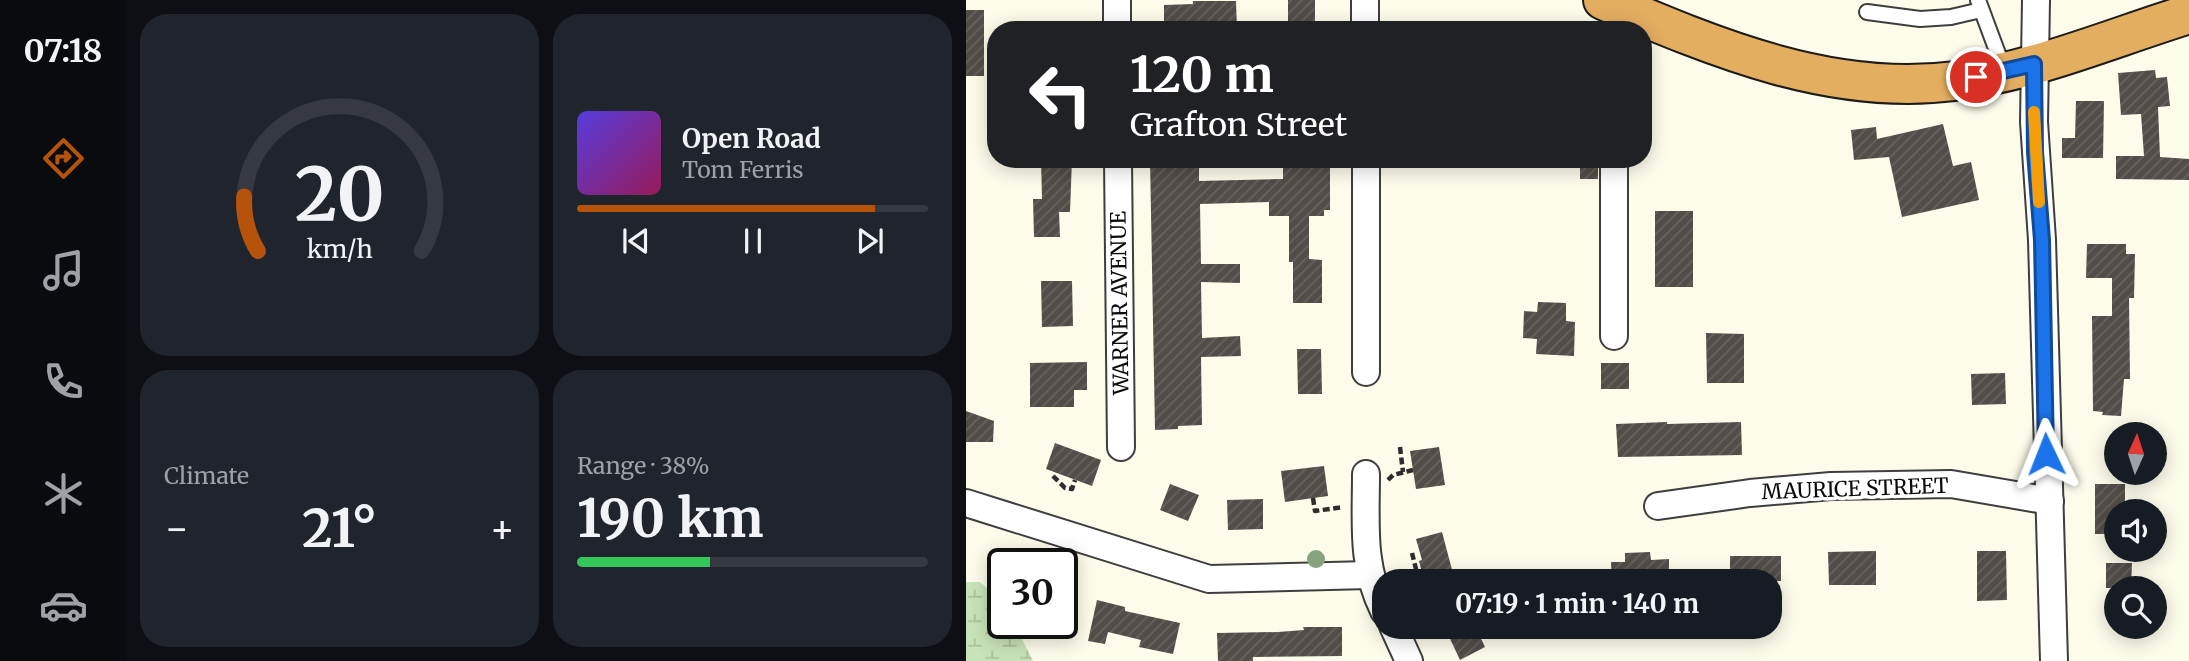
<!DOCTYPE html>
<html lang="en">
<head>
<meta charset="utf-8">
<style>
	:root { --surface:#171b24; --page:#20242c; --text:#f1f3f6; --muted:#9ea1a6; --line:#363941; --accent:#b45309 }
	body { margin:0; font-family:Merriweather,serif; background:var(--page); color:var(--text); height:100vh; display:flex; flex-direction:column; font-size:26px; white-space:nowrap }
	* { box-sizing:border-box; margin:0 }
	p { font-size:23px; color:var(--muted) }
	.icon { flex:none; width:38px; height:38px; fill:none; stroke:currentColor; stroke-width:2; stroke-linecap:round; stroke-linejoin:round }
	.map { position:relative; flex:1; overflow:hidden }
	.details { display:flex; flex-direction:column; gap:14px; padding:14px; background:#0d0f14; width:840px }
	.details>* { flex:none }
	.guide { position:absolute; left:21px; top:21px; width:665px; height:147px; border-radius:28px; box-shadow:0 4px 18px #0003; background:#202124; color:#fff; overflow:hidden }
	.needle { width:46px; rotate:3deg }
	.fabs { position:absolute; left:1138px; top:422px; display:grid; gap:14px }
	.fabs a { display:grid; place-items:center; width:63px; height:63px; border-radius:50%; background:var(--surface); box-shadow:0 4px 18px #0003; font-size:35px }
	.speed { position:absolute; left:21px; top:548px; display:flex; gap:14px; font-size:35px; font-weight:700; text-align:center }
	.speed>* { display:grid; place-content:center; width:91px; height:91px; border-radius:50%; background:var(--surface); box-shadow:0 4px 18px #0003; line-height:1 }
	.speed .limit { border:4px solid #111; border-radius:10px; background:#fff; color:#111 }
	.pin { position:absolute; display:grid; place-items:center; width:60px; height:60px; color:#fff; margin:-30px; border:4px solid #fff; border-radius:50%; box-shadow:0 2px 7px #0007 }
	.me { position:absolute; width:77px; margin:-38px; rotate:358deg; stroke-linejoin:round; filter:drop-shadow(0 0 5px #0008) }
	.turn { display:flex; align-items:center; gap:24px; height:147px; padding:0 28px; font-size:32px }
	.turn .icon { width:91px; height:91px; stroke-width:2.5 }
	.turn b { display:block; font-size:49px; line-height:60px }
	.big { font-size:52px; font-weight:700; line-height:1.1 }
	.details .widget { flex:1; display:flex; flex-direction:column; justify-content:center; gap:10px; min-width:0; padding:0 24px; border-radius:28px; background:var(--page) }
	.details .dial { align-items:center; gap:0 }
	.dial svg { height:182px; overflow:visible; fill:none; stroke:var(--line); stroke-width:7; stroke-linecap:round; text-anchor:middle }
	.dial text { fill:var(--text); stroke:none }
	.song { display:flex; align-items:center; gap:21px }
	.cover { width:84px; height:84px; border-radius:10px; background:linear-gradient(135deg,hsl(250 70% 55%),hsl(330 70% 35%)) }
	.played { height:7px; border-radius:4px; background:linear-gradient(90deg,var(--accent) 85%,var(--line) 85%) }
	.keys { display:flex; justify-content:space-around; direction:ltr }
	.heat { display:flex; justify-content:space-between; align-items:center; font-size:38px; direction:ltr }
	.charge { height:10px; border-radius:5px; background:linear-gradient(90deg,#34c759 38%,var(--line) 0) }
	.details .tiles { flex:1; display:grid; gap:14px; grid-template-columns:repeat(2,1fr) }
	.trip { position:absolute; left:406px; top:569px; width:410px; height:70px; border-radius:28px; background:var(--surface); box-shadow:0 4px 18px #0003; font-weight:700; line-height:70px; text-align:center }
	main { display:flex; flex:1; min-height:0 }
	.tabs { display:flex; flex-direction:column; width:126px; justify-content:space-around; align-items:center; background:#090b0e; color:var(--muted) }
	.tabs .icon { width:49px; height:49px }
	.tabs .selected { color:var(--accent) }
	.tabs b { font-size:32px; color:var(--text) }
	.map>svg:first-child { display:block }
</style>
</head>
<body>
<main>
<nav class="tabs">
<b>07:18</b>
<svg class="icon selected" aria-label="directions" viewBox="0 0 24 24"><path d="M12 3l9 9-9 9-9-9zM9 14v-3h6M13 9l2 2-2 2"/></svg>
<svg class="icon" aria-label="music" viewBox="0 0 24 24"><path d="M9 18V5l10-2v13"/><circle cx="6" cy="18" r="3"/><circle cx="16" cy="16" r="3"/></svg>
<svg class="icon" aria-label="phone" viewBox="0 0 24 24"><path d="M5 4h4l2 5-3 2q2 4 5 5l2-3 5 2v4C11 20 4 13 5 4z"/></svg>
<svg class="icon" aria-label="climate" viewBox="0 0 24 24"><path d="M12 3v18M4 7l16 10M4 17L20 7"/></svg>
<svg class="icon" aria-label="car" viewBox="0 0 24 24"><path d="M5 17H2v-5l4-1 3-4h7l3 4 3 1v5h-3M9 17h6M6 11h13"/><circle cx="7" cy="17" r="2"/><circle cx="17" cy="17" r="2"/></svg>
</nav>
<section class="details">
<div class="tiles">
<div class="widget dial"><svg viewBox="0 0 100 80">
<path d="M14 69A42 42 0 1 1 86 69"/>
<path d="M14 69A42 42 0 0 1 8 45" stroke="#b45309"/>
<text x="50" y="56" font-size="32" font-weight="700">20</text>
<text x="50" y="72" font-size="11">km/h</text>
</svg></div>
<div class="widget">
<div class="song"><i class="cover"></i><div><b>Open Road</b><p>Tom Ferris</p></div></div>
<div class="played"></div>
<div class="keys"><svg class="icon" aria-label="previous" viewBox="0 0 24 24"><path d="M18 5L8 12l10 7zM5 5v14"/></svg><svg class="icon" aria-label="pause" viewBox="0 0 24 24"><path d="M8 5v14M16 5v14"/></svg><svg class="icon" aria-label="next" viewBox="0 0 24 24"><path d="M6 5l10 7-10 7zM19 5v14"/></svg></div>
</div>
<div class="widget"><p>Climate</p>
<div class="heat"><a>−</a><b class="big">21°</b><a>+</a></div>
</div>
<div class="widget"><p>Range · 38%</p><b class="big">190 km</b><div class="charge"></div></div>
</div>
</section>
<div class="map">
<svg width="1223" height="661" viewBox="0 0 1223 661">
	<defs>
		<pattern id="wetland-marsh" width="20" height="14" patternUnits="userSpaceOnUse" patternTransform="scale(1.75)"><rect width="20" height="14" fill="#c9e3b8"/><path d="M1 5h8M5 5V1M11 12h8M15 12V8" fill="none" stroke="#abc19d"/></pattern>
		<pattern id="building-hatch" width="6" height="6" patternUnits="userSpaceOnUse" patternTransform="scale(1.75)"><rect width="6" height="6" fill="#524d48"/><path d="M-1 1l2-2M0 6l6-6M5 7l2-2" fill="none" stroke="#66625e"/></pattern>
	</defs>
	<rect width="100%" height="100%" fill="#fdfceb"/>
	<polygon fill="url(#wetland-marsh)" points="0,582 14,582 37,602 37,623 48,623 67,661 0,661"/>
	<g fill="url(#building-hatch)">
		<rect x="322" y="0" width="27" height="25"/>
		<polygon points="227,1 270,1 271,30 249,30 249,26 198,27 198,5 227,4"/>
		<rect x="0" y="10" width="18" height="66"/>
		<polygon points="1189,70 1190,78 1201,77 1204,106 1192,107 1194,157 1223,159 1223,180 1150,179 1150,156 1178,156 1175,114 1155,115 1152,73"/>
		<polygon points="1110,101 1138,101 1137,158 1096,158 1096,138 1109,138"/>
		<polygon points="977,124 987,166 1005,162 1013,200 936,217 923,157 888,160 885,130 910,127 911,139"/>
		<polygon points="75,159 106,159 104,212 93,212 94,237 68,237 67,199 76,199"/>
		<polygon points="184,159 233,159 233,181 317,179 317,159 364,159 364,210 358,210 358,216 343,216 343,259 356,260 356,303 327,303 327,262 323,262 323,216 303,216 303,202 234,204 235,264 274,264 274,283 235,282 236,338 274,336 275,356 235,357 236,425 212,426 212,429 189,430"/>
		<rect x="614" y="160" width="18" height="19"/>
		<rect x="689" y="211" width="38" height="76"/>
		<polygon points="1121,244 1160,244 1160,254 1169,254 1168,298 1163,298 1164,379 1158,379 1155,416 1136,415 1137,412 1127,411 1126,316 1146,316 1146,278 1120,278"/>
		<polygon points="75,281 106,281 107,326 76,327"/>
		<polygon points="572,302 600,303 600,321 609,322 608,356 570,354 571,339 557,338 558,311 571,312"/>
		<polygon points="740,333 778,334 778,383 741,383"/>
		<polygon points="331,349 355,349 356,394 332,394"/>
		<polygon points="121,362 121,390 108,390 108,407 64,407 64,363"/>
		<rect x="635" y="363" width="28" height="26"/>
		<polygon points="1039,373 1040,404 1006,405 1005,374"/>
		<polygon points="0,411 28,421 27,442 0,442"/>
		<polygon points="701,422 701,424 775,422 776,455 652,457 650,424"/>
		<polygon points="89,443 135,460 126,486 80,469"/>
		<polygon points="473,447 479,485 450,489 444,451"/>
		<polygon points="358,466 362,496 319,502 315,471"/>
		<polygon points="204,484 233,495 222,521 194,510"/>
		<polygon points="1129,484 1159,484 1159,511 1150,511 1150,534 1129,534"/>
		<polygon points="297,499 297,529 262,530 261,500"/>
		<polygon points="476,532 489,581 458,581 453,561 456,560 450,539"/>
		<polygon points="910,551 910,585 863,585 862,552"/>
		<polygon points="1011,551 1040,551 1041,600 1011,601"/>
		<polygon points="684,552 685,560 703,559 703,581 646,581 645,562 659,562 659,553"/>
		<rect x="764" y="556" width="51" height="25"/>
		<polygon points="1140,563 1166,563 1165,588 1140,588"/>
		<polygon points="131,600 159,607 159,611 214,623 207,654 173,647 175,640 142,632 139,644 122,641"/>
		<polygon points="478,626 509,626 519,647 494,660"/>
		<polygon points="337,627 376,627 376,656 287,657 287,661 252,661 251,633 312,632 338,630"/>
	</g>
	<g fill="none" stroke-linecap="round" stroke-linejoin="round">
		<g stroke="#3e3e3e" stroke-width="18">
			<g id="lane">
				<polyline points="1012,0 1038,70"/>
				<polyline points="901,12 954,19 985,17 1015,10"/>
			</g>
		</g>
		<g stroke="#3e3e3e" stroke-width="30">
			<g id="street">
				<polyline points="151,0 151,30"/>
				<polyline points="399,0 399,30"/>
				<polyline points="1070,0 1068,122 1076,240 1088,661"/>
				<polyline points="152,159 155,447"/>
				<polyline points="400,159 400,372"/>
				<polyline points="648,336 648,159"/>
				<path d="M400,474C400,524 395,565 418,611"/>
				<polyline points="0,503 243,579 403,575"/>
				<polyline points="692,506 784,493 865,486 985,484 1084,501"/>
				<polyline points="427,626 443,661"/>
			</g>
		</g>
		<g stroke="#1c1c1c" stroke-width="42">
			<path id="highway" d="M637,0C748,47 865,97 989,81C1070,71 1145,38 1223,14"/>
		</g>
		<g stroke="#2d2d2d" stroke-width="4.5" stroke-dasharray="7 3.5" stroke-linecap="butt">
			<polyline points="434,447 437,472"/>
			<polyline points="87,476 99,488 106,489 109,480"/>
			<polyline points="422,480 427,475 447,470"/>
			<polyline points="347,498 349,511 377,507"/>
			<polyline points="446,553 451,573 456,572"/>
		</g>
		<use href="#lane" stroke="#fff" stroke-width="14"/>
		<use href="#street" stroke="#fff" stroke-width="26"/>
		<use href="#highway" stroke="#e4ae61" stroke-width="38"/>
	</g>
	<circle fill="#87a37d" cx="350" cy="559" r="9"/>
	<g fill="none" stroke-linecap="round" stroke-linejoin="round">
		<g stroke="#114b97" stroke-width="18">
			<polyline id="route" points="1010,77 1068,64 1069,152 1076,240 1080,454"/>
		</g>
		<use href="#route" stroke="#1a73e8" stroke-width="12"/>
		<polyline stroke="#f59e0b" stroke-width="12" points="1068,112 1073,202"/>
	</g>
	<g text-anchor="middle" stroke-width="7" stroke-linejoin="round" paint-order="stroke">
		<g font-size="21" fill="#0b0b0b" stroke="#fff">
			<text transform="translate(154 303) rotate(-91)" y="7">WARNER AVENUE</text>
			<text transform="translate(889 489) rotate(-2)" y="7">MAURICE STREET</text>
		</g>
	</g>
</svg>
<div class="fabs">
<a><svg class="needle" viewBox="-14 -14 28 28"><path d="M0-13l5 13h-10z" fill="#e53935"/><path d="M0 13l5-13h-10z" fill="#9ea1a6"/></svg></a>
<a><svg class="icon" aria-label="sound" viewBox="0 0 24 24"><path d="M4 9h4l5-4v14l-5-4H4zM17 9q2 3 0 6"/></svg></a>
<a><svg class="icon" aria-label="search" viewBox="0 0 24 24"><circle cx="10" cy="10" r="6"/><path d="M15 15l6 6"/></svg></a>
</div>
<div class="speed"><div class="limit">30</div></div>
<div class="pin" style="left:1010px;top:77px;background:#d93025"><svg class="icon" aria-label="arrive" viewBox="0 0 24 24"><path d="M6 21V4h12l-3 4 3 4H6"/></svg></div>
<svg class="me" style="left:1080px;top:454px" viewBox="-20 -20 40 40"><path d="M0-17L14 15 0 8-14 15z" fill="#1a73e8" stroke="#fff" stroke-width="4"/></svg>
<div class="trip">07:19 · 1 min · 140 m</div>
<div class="guide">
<div class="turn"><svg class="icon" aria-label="left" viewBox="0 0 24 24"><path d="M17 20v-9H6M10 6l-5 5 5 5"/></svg><div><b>120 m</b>Grafton Street</div></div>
</div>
</div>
</main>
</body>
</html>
